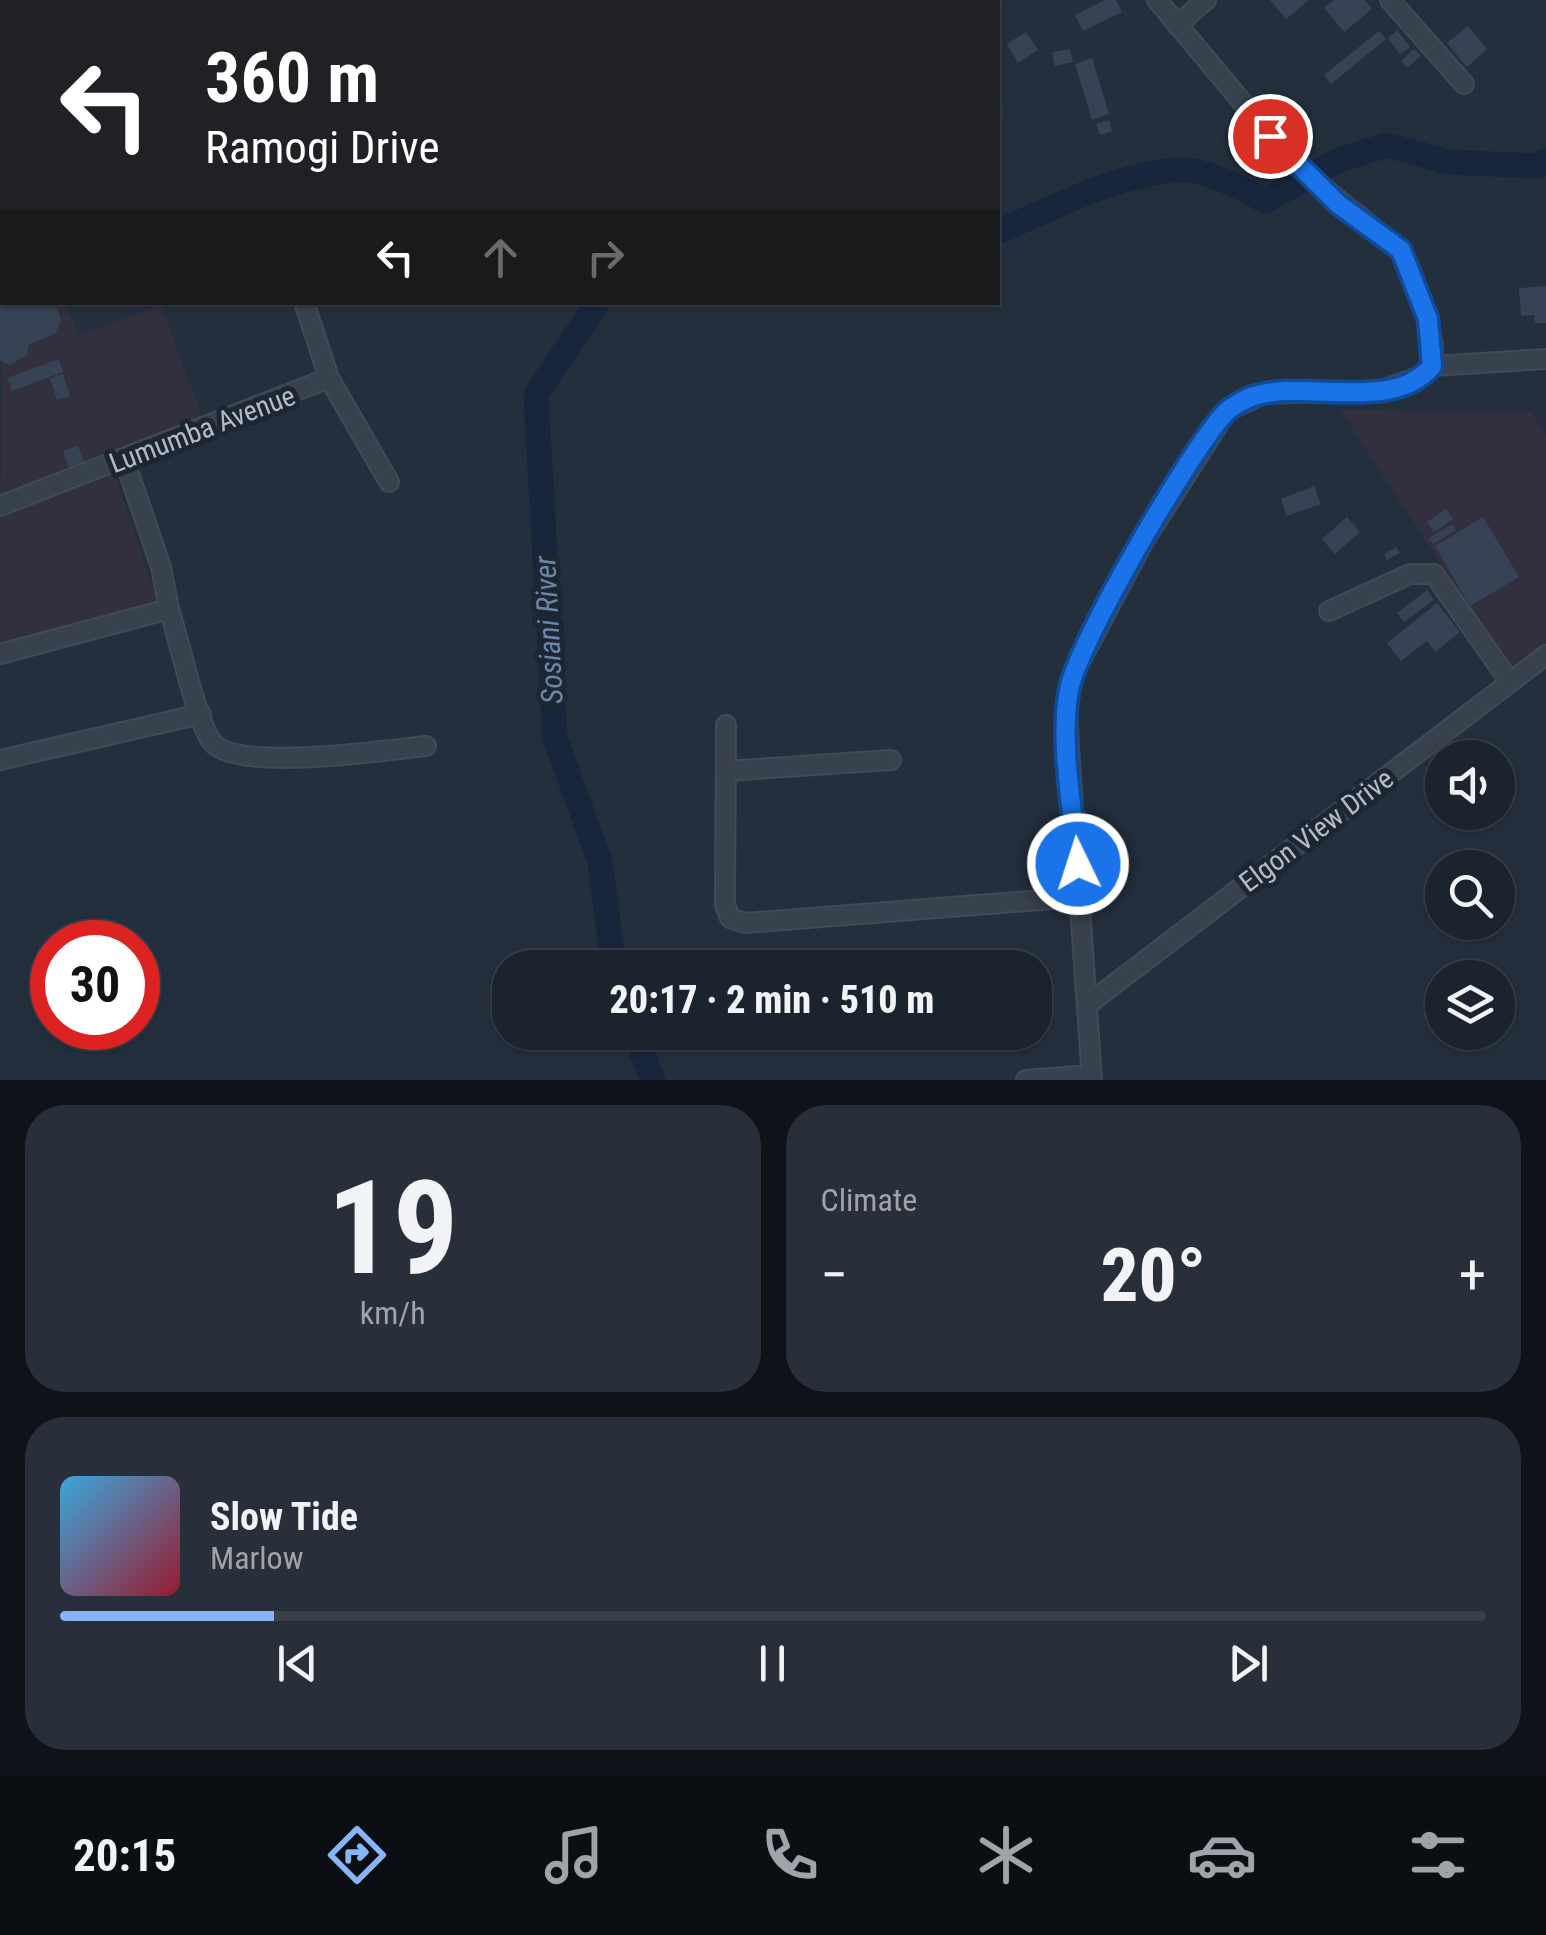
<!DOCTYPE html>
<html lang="en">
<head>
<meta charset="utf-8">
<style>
	:root { --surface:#1b232e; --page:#282f3a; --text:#f1f3f6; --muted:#a0a4aa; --line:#39404a; --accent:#8ab4f8 }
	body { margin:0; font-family:"Roboto Condensed",sans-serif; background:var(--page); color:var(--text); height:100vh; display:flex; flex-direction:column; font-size:38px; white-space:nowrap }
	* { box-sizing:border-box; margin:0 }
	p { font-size:32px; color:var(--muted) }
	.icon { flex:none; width:55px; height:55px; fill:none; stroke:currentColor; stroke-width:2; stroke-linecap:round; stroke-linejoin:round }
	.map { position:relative; height:1080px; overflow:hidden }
	.side { display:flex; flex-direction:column; gap:25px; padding:25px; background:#0f1319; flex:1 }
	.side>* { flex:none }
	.guide { position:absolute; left:0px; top:0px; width:1000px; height:305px; box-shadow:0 2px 8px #0004,0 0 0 2px var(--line); background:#202124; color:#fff; overflow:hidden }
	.controls { position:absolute; left:1425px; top:740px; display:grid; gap:20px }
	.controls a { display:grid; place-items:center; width:90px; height:90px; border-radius:50%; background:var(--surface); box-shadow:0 2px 8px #0004,0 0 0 2px var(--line); font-size:50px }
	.speed { position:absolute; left:30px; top:920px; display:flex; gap:20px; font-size:50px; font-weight:700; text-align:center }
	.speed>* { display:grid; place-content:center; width:130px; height:130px; border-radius:50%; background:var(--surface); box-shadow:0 2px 8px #0004,0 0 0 2px var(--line); line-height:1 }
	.speed .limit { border:15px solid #d22; background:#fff; color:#111 }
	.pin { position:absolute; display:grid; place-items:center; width:85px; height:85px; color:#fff; margin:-42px; border:5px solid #fff; border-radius:50%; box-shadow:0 2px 10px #0007 }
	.me { position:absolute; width:110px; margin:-55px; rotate:356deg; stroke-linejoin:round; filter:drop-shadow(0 0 8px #0008) }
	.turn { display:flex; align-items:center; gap:35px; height:210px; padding:0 40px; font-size:45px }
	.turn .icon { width:130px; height:130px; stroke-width:2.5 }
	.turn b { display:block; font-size:70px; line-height:85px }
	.lanes { display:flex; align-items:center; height:95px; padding:0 40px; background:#0003; justify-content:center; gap:50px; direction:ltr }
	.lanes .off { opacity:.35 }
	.big { font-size:75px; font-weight:800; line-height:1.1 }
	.side .widget { flex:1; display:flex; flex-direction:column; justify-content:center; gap:15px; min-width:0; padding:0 35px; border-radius:40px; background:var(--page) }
	.side .dial { align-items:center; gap:0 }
	.dial b { font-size:130px; line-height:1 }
	.song { display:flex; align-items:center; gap:30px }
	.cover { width:120px; height:120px; border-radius:15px; background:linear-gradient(135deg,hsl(200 70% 55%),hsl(350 70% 35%)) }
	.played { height:10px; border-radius:5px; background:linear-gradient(90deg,var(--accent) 15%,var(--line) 15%) }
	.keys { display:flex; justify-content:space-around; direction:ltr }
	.heat { display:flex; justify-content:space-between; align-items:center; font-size:55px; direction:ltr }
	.side .tiles { flex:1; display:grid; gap:25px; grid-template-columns:1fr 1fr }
	.widget:last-child { grid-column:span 2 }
	.trip { position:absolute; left:492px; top:950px; width:560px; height:100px; border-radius:40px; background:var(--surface); box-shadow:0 2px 8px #0004,0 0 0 2px var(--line); font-weight:800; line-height:100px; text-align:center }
	.tab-bar { display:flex; height:160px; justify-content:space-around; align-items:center; background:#0b0e12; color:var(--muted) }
	.tab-bar .icon { width:70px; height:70px }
	.tab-bar .active { color:var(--accent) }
	.tab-bar b { font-size:45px; color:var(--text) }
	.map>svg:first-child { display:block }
</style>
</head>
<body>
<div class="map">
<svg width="1546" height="1080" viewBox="0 0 1546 1080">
	<rect width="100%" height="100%" fill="#242f3e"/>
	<g fill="#32303f">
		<polygon points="2,208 2,302 65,303 79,335 161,305 208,433 111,464 157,599 0,647"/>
		<polygon points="1340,410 1531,412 1546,435 1546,653 1515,677"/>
	</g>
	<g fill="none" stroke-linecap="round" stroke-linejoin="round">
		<g stroke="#17263c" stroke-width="25">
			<path d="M998,232C1054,207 1113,176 1176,170C1204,168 1242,188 1265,201L1339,160L1387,145L1448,162L1537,166L1546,160"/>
			<polyline points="598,302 536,394 555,738 600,862 614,968"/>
			<polyline points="634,1032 653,1080"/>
		</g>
	</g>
	<g fill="#364354">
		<polygon points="1105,0 1116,0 1122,12 1083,31 1075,15"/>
		<polygon points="1270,0 1309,0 1286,19"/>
		<polygon points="1334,0 1365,0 1372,9 1344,32 1324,8"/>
		<polygon points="1468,26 1487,49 1467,67 1447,43"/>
		<polygon points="1397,30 1410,47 1400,54 1388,38"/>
		<polygon points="1379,31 1386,39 1331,84 1324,75"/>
		<polygon points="1026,32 1038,50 1018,63 1007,44"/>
		<polygon points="1070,49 1073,62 1055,66 1052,52"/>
		<polygon points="1414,49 1421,56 1407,68 1401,61"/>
		<polygon points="1092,58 1109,114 1092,120 1075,64"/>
		<polygon points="1000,84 1003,114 998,114 998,85"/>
		<polygon points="1109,120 1112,131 1100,135 1096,124"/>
		<polygon points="1546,286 1546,323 1535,323 1534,315 1521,316 1519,288"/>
		<polygon points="0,302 55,302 61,320 55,334 29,344 27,355 10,365 0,360"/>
		<polygon points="59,359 63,372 12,391 7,378"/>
		<polygon points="63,374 70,396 57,400 50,378"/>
		<polygon points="78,446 84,462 69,468 63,451"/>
		<polygon points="1314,486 1321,504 1287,516 1281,499"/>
		<polygon points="1446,509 1453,519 1434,532 1427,522"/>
		<polygon points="1347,517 1360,532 1335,554 1322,539"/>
		<polygon points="1483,517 1519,577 1470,606 1435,546"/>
		<polygon points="1453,524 1456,530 1433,544 1429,538"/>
		<polygon points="1396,547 1400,553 1387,560 1384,554"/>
		<polygon points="1427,590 1434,600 1404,622 1397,613"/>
		<polygon points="1437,603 1460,632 1435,652 1427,641 1401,661 1387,643"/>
	</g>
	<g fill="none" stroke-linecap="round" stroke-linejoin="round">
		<g stroke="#414a57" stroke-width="22">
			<g id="minor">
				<polyline points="29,0 31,2"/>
				<polyline points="1390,0 1464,84"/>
				<polyline points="327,2 329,0"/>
				<polyline points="1177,25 1206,0"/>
				<polyline points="0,176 2,175"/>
				<polyline points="1432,366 1546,359"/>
				<polyline points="329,378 389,482"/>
				<polyline points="0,506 329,378 304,302"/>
				<path d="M169,609C179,639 196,720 212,742C237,773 387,750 426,746"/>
				<polyline points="1329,611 1410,574 1434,574 1510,682"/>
				<polyline points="0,654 169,609 161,567 124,459"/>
				<polyline points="726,725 725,905 730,918 745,923 1080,897"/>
				<polyline points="0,760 201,714"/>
				<polyline points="726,771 891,760"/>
				<polyline points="1087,1005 1546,655"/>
				<polyline points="1026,1080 1091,1075"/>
				<polyline points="1092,1080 1070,763 1067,710 1073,675 1144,541 1227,411 1264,394 1379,391 1426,374 1432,366 1433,345 1423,302 1401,250 1293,163 1157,0"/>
			</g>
		</g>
		<use href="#minor" stroke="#38414e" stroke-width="18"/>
	</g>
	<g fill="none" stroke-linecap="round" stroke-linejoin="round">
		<g stroke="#114b97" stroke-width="25">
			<path id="route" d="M1078,864C1073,809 1059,744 1069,690C1077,644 1191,449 1225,413C1231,406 1242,401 1251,397C1304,378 1392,414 1432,366L1428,319L1401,250L1338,204L1270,136"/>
		</g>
		<use href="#route" stroke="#1a73e8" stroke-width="18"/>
	</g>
	<g text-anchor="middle" stroke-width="10" stroke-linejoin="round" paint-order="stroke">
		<g font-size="28" fill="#b4bcc9" stroke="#1d2633">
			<text transform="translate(202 429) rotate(-21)" y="10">Lumumba Avenue</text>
			<text transform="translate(1316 830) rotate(-37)" y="10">Elgon View Drive</text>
		</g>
		<g font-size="30" font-style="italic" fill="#6d86a8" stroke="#1d2633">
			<text transform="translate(549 630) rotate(-93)" y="10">Sosiani River</text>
		</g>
	</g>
</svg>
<div class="controls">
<a><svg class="icon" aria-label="sound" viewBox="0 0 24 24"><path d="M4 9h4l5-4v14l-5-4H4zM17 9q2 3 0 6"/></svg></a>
<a><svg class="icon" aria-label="search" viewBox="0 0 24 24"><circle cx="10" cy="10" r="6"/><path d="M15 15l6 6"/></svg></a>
<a><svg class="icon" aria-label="layers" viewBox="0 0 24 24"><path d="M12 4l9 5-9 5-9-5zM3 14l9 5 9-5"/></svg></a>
</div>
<div class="speed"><div class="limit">30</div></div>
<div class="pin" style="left:1270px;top:136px;background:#d93025"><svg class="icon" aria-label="arrive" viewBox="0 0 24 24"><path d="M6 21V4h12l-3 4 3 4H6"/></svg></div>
<svg class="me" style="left:1078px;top:864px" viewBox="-20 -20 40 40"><circle r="17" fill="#1a73e8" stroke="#fff" stroke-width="3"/><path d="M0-11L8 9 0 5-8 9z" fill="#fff"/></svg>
<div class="trip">20:17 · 2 min · 510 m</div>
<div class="guide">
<div class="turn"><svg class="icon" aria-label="left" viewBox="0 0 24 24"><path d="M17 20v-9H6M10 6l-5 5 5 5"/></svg><div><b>360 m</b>Ramogi Drive</div></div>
<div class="lanes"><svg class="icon" aria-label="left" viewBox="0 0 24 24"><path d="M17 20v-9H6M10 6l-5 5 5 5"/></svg><svg class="icon off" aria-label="ahead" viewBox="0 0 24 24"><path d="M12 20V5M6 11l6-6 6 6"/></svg><svg class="icon off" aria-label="right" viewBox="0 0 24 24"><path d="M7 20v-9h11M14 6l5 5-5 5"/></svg></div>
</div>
</div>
<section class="side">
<div class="tiles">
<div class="widget dial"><b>19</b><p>km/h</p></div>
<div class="widget"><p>Climate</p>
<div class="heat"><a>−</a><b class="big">20°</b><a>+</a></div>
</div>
<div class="widget">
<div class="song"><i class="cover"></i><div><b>Slow Tide</b><p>Marlow</p></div></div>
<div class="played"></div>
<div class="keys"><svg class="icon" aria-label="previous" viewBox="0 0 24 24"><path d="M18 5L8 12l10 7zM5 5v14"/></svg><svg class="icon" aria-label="pause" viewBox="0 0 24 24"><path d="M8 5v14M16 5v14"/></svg><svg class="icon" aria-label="next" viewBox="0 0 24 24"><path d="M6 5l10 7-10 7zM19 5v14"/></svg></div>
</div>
</div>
</section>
<nav class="tab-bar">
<b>20:15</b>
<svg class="icon active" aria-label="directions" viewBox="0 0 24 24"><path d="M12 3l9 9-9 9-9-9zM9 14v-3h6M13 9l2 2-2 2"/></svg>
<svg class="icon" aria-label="music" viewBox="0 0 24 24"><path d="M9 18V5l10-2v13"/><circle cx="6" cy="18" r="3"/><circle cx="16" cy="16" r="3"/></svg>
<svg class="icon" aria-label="phone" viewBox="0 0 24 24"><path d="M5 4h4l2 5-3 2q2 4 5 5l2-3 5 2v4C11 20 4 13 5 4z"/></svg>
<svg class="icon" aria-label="climate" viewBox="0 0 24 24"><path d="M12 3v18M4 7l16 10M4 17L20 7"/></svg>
<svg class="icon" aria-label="car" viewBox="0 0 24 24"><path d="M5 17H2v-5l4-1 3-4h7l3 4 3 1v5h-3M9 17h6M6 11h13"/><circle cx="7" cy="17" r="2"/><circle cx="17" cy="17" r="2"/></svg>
<svg class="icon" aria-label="filters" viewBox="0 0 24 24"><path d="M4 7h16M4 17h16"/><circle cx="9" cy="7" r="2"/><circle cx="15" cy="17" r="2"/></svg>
</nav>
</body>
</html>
